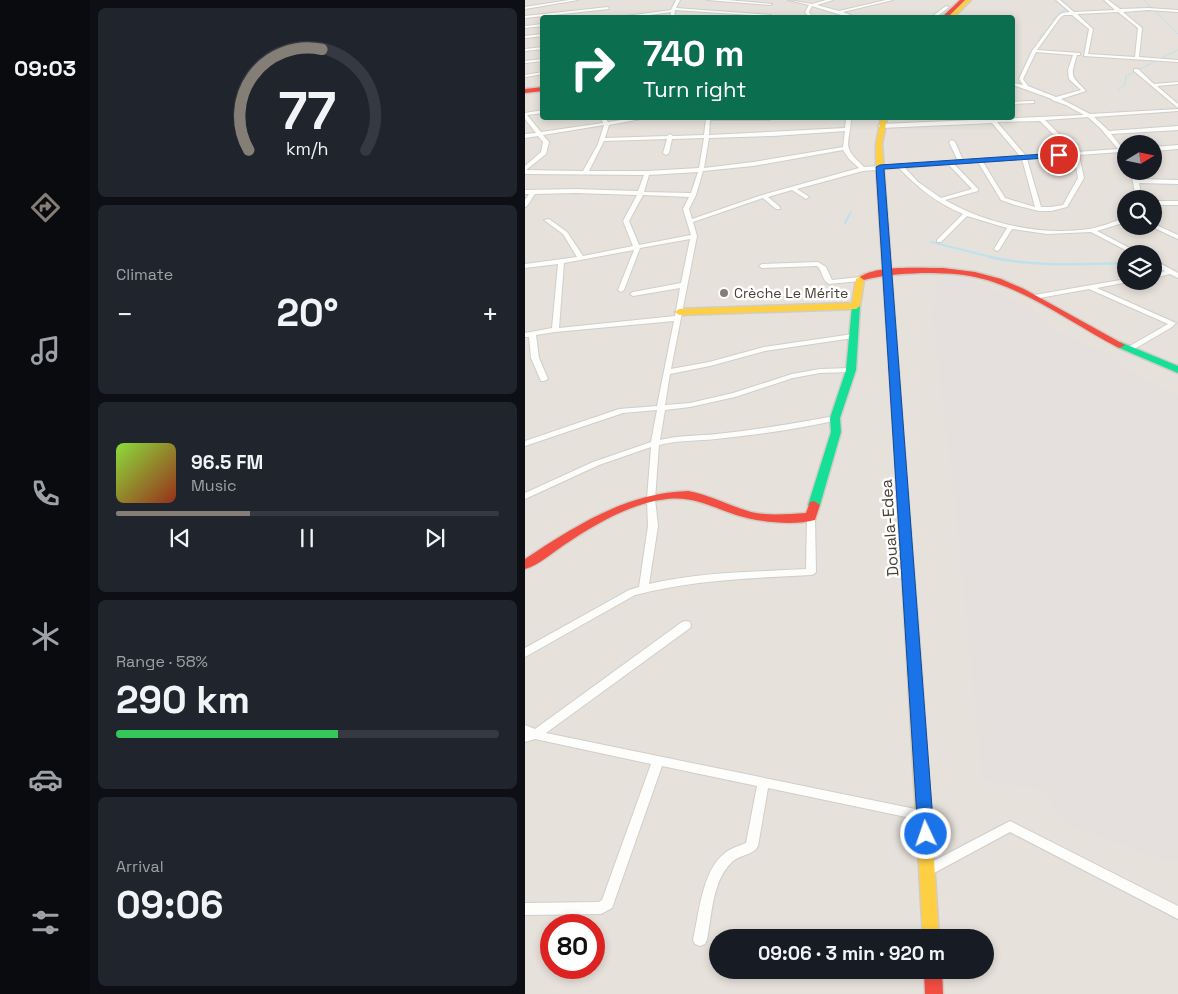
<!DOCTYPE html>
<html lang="en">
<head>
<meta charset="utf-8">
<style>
	:root { --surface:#171b24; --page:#20242c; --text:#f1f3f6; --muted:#9ea1a6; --line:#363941; --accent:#847e77 }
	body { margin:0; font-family:"Space Grotesk",sans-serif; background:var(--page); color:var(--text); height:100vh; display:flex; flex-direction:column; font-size:19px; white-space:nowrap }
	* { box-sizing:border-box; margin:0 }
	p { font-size:16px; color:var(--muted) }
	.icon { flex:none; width:28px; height:28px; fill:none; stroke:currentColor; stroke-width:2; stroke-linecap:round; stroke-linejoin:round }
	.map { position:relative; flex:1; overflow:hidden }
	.side { display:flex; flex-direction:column; gap:8px; padding:8px; background:#0d0f14; width:435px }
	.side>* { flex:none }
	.banner { position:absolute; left:15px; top:15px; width:475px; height:105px; border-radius:5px; box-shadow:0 2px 8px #0003; background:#0b6e4f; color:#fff; overflow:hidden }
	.needle { width:32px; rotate:80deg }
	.buttons { position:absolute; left:592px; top:135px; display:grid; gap:10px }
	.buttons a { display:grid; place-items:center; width:45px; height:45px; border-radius:50%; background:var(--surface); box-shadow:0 2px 8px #0003; font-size:25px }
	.speed { position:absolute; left:15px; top:914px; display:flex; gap:10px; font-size:25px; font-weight:700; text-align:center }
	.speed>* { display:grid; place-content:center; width:65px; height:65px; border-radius:50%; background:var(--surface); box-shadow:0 2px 8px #0003; line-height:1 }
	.speed .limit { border:8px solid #d22; background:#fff; color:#111 }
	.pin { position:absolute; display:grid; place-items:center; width:42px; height:42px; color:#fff; margin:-21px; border:2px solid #fff; border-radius:50%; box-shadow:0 1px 5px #0007 }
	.me { position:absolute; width:55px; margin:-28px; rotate:357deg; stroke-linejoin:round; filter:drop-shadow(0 0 4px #0008) }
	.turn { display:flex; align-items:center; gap:18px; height:105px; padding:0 20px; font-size:22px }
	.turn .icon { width:65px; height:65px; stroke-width:2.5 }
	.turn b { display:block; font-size:35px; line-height:42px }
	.big { font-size:38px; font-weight:700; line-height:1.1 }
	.side .tile { flex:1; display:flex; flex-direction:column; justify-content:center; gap:8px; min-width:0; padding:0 18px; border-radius:8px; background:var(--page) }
	.side .dial { align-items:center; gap:0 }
	.dial svg { height:130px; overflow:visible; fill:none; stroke:var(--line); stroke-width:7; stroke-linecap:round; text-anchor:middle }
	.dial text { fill:var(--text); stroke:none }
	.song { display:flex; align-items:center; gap:15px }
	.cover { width:60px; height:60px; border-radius:8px; background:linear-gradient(135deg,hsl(90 70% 55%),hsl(10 70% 35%)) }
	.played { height:5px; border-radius:2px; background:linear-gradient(90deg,var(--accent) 35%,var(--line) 35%) }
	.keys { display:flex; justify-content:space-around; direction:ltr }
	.heat { display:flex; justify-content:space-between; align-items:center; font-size:28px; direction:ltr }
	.charge { height:8px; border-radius:4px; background:linear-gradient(90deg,#34c759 58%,var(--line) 0) }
	.trip { position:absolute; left:184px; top:929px; width:285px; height:50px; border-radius:25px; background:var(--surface); box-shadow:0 2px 8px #0003; font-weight:700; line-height:50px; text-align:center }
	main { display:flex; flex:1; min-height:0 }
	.tab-bar { display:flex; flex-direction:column; width:90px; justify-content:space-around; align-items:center; background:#090b0e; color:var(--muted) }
	.tab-bar .icon { width:35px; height:35px }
	.tab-bar .active { color:var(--accent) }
	.tab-bar b { font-size:22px; color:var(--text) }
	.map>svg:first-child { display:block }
</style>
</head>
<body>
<main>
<nav class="tab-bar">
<b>09:03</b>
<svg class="icon active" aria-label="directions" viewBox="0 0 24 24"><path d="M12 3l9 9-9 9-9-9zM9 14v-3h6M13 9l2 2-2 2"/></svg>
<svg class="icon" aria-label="music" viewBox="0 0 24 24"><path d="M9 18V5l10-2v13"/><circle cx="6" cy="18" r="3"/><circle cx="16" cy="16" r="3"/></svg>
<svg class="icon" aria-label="phone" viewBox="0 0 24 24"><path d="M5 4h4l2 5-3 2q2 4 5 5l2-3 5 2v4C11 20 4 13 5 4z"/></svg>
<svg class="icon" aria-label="climate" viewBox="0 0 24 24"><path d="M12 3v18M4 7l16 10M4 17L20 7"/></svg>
<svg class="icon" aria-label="car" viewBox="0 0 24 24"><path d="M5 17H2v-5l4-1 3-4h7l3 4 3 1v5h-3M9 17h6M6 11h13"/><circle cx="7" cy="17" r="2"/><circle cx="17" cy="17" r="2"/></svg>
<svg class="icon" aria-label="filters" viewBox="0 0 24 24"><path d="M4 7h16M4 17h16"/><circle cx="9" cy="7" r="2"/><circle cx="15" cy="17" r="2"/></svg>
</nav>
<section class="side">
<div class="tile dial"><svg viewBox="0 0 100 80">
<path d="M14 69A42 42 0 1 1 86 69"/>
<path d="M14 69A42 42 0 0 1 59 7" stroke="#847e77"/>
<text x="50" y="56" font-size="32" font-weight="700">77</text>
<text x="50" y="72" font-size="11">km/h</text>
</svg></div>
<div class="tile"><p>Climate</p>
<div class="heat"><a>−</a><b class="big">20°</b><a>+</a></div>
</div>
<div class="tile">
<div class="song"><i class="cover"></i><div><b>96.5 FM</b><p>Music</p></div></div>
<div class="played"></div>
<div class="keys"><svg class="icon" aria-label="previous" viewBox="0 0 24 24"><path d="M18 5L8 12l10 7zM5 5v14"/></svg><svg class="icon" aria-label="pause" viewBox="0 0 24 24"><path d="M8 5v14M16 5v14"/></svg><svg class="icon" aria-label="next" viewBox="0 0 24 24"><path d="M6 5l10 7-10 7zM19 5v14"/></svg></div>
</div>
<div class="tile"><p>Range · 58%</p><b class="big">290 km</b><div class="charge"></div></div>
<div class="tile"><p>Arrival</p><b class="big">09:06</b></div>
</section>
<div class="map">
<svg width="653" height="994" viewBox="0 0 653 994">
	<rect width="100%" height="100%" fill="#f2f0ed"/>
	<path fill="#e6e1da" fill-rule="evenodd" d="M0,0H653V994H0ZM18,18H488V118H18ZM601,144H629V171H601ZM601,199H629V226H601ZM601,254H629V281H601ZM26,925H69V968H26ZM192,938H460V970H192Z"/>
	<polygon fill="#e5e0dd" points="414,277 444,278 504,307 527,329 584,354 606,372 653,396 653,862 641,862 540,823 515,788 458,781 426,469 407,312"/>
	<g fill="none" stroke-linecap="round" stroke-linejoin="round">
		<g stroke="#bfe1ef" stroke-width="1">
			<polyline points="619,0 653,34"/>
			<polyline points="527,20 540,9 534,4"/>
			<polyline points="608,25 613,30"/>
			<polyline points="562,32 562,34"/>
			<polyline points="515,37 516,35"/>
			<polyline points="567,54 593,56"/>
			<polyline points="593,90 600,85 601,76 653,50"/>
			<polyline points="635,109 643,109"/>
			<polyline points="626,113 653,111"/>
		</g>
		<g stroke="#bfe1ef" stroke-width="2">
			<polyline points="626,113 643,112"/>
			<polyline points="168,187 170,180"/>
			<polyline points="320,223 326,212"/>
			<polyline points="406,242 470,258"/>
		</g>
		<g stroke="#bfe1ef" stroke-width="2.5">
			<path d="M465,257C509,267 557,264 601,263"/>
			<polyline points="629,260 643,268"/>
		</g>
		<g stroke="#d0ceca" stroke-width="2">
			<g id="street">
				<polygon points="44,0 53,0 0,9 0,7"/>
				<polygon points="151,0 155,0 151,8 246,15 244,16 150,10 149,18 145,18 146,12 103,18 86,18 146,10"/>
				<polygon points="182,0 202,0 247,4 245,5"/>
				<polygon points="263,0 287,4 301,0 308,0 292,5 314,11 361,0 368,0 318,12 333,18 326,18 287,6 284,12 288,18 284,18 280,12 284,5"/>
				<path d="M531,0H535L549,12L590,10L579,0H583L595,9L623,8L653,10V12L623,10L598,12L617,28L614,57L653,60V62L559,56L564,29L547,15H539L535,18L512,50L555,53V55H552C545,78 546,75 561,91L536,99L565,114L653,109V111L569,117L584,131L653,126V130L586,134L598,149L601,148V154H597L595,152L554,155L559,178L542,207L526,211H514L490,205L476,200L453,162L429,164L453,189V191L420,200C461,224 517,236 564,229C577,227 589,221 601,218V222L572,231L616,254H608L566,232L522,234L487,229L474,250L472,251L469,249L482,228L442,216L416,242H412V240L438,214C412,203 393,188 374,168L338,171L272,189L283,196L284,197L281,199L267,190L243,197L255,207V209H251L238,198L168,222L172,236L146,369L184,362L239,347L328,334L332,336L328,338L240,351L185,366L145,374L140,405L165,403L208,393L267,374L295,369L326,368L330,370L326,372L295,373L268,378L210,397L165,407L140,410L135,440C154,435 173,436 192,434C232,430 271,423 310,416L314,418L313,420C273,429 232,435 191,439C172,441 153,440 134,445L130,499L133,526L124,584C175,572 229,572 281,569L282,517L286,514L290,517L291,572L289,574L286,575C227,578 168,580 110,595L0,657V648L104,590L114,587L123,526L122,499L126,447L74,465L0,499V493L68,462L126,442L132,410L98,413L0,446V441L94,409L132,406L149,321L30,332L11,335L14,358L23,379L19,381H16L6,358L4,337H0V333L27,328L33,264L0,268V264L52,257L38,234L19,220L24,219L42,232L58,256L108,246L98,221L112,195L50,193L10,194L2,206L0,207V200L4,194H0V190L50,189L113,191L119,175L0,174V166L16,152L18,142L13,136L0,138V134L11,133L0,119V113L18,110V113L2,115L16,132L78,123L76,118H80L83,122L111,118H121L84,125L80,138L142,136L145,134L148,136L179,135L181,118H248L245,120H185L184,135L320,128L321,118H326C325,146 315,145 339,167L433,161L424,142L427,140L430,142L438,160L495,156L467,123L356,128L353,126L356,124L559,115L541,105L527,100V99L488,85V83L498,85L494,79L507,51L533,16L537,13L545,12ZM593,12L613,28L610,57L563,54L568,29L552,14ZM511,52L548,55L543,70L544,79L556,90L531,97L503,86L498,79ZM563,117L576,129L593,149L552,152L520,120ZM515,121L546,152L501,156L472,122ZM79,125L73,144L58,171L1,170L21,154L24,142L18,135ZM320,131L318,147L228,162L179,168L184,138L248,136ZM179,138L174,168L122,171H64L79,141L142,139L138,153L141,155L144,153L147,139ZM318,150L324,159L334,168L237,195L167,219L164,209L171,195L178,171L228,166ZM549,155L553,178L538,205L526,207H516L502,159ZM497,159L510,207L480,198L458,162ZM423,164L447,189L416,198L393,182L380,168ZM173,172L166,193L119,192L124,175ZM118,195L164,197L158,209L166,235L114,245L104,221ZM165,239L156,283L108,292L105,294L108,296L155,288L150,316L34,328L39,263L109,250L93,290L96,292L99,290L115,248Z"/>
				<polygon points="421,6 424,7 410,18 405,18"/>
				<polygon points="83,7 84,9 0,18 0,16"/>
				<polygon points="18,24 18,26 0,28 0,26"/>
				<polygon points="18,34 18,36 0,38 0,36"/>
				<polygon points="18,47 18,49 0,51 0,49"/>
				<polygon points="18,59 18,61 0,63 0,61"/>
				<polygon points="609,69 613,69 629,84 653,82 653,84 632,86 653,104 653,108 609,71"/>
				<polygon points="18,72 18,74 0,77 0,75"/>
				<polygon points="507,101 509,101 509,103 488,104 488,102"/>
				<polygon points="653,145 653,149 629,151 629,147"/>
				<polygon points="606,171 612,171 613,179 653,180 653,184 614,183 617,199 611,199"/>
				<rect x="629" y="201" width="24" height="4"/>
				<polygon points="629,224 653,235 653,239 627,227 626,226 629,226"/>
				<polygon points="629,260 653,273 653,278 645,274 629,278 629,274 640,271 629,265"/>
				<path d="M293,262L301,267L307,280L335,277L338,279L335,281L304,284C297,281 298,271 292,266L237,268L234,266L237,264Z"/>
				<polygon points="601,279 601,281 604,281 603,282 572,288 651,323 647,327 606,351 603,351 603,347 643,324 564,289 509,299 506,297 509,295"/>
				<path d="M161,621L165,622L166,625L165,628L21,733L400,811L404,812L406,816L404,820L400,821L243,788L233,846C229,855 214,855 207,862C187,881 187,915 182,940L180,944L175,946L170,944L168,940C174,914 177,870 200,853C206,848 214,846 221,843L232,786L137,766L87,908L76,914L0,915V903L74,902L77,900L126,764L10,739L0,742V725L10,729L157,622Z"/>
				<polygon points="485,821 653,906 653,919 485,832 409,873 405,875 401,873 399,869 401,865"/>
			</g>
		</g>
		<g stroke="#d1ccc4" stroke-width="3">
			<g id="fast">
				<polygon points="331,303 335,306 331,370 315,418 316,432 295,505 289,509 283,505 306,432 305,418 321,370 327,306"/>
				<polygon points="595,342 653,366 653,373 592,347 592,343"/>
				<polygon points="374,440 379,443 397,676 395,680 390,681 385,680 383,676 369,443"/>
			</g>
		</g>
		<g stroke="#d1ccc4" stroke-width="3">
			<g id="slow">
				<polygon points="441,0 446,0 428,18 422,18"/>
				<polygon points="356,118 362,118 357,144 379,443 374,446 369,443 351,167 351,144"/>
				<polygon points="339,274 343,277 339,280 335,306 331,309 154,315 150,312 154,309 327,303 331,279"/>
				<polygon points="390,671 395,672 397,676 414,938 398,938 383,676 385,672"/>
			</g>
		</g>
		<g stroke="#d1ccc4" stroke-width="3">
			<g id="jam">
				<polygon points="435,0 440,0 422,18 416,18"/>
				<polygon points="18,87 18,91 0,93 0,89"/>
				<path d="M418,268L450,272L476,279L499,289L600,345L595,348L592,347C546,323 496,285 445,276C428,273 412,273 396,273C376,274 358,275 339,280L335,277C350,265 397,268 418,268Z"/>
				<path d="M163,491C185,495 205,506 226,512C244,516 263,514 281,513L285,502L289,501L295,505L290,520C268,526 233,522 211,515C187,507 168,496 142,499C105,503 69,525 39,545C27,553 14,565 0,569V559C50,526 101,493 163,491Z"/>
				<polygon points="399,970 417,970 418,994 400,994"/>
			</g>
		</g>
		<use href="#street" fill="#fdfdfc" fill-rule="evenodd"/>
		<use href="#fast" fill="#16e098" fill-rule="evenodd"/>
		<use href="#slow" fill="#ffcf43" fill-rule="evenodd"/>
		<use href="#jam" fill="#f24e42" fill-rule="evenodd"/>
	</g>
	<polygon fill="#1a73e8" stroke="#114b97" points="534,153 537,155 536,157 359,169 409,834 407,839 401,841 396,839 393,834 351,167 355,165"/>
	<circle fill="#847e77" stroke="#fff" stroke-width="2" cx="199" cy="293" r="5"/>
	<g text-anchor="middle" stroke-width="5" stroke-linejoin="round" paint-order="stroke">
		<g font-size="14" fill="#494138" stroke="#fff" text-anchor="start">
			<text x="209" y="298">Crèche Le Mérite</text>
		</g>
		<g font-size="16" fill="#494138" stroke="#fff">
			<text transform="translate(364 528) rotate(-94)" y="6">Douala-Edea</text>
		</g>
	</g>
</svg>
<div class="buttons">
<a><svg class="needle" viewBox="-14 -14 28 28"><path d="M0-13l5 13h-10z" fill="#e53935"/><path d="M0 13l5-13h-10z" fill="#9ea1a6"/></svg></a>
<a><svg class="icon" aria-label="search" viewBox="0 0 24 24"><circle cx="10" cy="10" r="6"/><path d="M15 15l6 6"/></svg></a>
<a><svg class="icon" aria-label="layers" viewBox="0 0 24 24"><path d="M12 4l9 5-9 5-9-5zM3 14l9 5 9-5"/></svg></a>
</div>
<div class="speed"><div class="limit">80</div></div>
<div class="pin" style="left:534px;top:155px;background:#d93025"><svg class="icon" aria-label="arrive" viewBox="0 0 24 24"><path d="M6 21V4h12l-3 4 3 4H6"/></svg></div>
<svg class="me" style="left:401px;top:834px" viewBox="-20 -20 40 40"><circle r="17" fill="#1a73e8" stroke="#fff" stroke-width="3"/><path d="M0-11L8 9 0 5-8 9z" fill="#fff"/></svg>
<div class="trip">09:06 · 3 min · 920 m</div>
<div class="banner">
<div class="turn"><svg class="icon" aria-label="right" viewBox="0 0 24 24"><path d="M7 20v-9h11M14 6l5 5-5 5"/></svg><div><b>740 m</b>Turn right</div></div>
</div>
</div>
</main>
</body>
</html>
